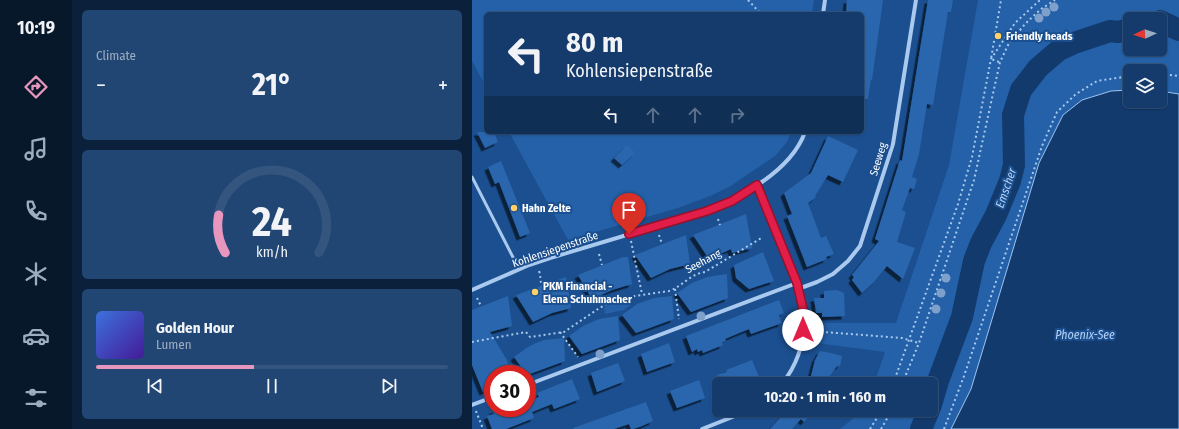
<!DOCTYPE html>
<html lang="en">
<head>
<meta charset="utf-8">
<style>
	:root { --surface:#143b6b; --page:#214673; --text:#f1f3f6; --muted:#9dadc1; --line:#33557e; --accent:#e797bd }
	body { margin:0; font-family:"Fira Sans Condensed",sans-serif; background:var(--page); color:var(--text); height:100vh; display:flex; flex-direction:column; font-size:15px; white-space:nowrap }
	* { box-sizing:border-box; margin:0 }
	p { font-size:13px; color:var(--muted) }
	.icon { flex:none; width:22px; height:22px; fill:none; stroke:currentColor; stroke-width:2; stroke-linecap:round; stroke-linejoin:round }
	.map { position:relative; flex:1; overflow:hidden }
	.drawer { display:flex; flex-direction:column; gap:10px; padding:10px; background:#0b203b; width:400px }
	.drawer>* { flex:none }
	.hud { position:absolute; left:12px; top:12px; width:380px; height:122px; border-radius:6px; box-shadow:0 1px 3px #0004,0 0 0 1px var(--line); background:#143b6b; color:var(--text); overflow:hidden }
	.needle { width:26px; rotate:266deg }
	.buttons { position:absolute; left:651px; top:12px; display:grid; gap:8px }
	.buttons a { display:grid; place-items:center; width:44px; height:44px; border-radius:6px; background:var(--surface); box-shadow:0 1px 3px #0004,0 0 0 1px var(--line); font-size:20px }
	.speed { position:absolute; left:12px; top:365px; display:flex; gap:8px; font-size:20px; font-weight:700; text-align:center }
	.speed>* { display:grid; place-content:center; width:52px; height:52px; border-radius:50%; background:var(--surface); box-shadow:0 1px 3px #0004,0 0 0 1px var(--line); line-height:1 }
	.speed .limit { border:6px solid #d22; background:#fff; color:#111 }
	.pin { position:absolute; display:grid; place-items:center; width:34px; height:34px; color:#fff; margin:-41px -17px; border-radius:50% 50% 50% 0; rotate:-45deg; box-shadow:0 0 4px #0007 }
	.pin .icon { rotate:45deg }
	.me { position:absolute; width:44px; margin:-22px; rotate:0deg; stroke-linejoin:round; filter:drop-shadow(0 0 3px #0008) }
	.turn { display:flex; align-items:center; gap:14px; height:84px; padding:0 16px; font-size:18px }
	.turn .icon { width:52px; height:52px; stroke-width:2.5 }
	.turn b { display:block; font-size:28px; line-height:34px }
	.lanes { display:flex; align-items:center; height:38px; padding:0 16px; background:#0003; justify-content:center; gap:20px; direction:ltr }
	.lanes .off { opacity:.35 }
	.big { font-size:30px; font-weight:700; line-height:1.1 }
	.drawer .widget { flex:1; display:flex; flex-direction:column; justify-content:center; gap:6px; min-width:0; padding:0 14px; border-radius:6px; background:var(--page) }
	.drawer .dial { align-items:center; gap:0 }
	.dial svg { height:104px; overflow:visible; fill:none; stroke:var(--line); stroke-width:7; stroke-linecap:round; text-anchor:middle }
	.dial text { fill:var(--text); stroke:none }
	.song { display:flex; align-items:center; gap:12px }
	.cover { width:48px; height:48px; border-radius:6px; background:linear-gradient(135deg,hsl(220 70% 55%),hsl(260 70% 35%)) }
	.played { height:4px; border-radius:2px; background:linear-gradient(90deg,var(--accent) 45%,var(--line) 45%) }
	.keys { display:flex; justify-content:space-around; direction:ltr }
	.heat { display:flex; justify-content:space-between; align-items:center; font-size:22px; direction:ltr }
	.trip { position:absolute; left:240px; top:377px; width:226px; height:40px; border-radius:6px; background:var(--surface); box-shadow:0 1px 3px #0004,0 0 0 1px var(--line); font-weight:700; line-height:40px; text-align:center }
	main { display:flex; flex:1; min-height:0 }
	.dock { display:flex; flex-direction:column; width:72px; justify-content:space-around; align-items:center; background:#08182b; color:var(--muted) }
	.dock .icon { width:28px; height:28px }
	.dock .on { color:var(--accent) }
	.dock b { font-size:18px; color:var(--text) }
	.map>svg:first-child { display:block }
</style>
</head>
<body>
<main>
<nav class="dock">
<b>10:19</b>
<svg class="icon on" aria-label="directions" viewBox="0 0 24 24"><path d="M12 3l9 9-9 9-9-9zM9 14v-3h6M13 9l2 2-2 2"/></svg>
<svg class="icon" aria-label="music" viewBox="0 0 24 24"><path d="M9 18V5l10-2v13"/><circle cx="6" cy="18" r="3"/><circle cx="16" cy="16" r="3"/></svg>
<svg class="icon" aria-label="phone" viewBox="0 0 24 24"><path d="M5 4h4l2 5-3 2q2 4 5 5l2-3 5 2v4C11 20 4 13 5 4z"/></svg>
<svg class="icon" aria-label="climate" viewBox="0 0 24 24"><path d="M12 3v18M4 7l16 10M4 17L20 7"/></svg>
<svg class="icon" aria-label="car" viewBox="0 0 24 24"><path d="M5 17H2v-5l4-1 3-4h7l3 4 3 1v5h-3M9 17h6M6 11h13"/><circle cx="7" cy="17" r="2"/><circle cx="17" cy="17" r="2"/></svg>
<svg class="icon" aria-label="filters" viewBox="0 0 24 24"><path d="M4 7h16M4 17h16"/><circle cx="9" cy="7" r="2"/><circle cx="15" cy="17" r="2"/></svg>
</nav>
<section class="drawer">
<div class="widget"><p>Climate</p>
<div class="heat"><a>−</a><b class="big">21°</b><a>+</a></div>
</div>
<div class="widget dial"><svg viewBox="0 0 100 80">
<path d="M14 69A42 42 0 1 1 86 69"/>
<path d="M14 69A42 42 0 0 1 9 40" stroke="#e797bd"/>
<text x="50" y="56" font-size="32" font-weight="700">24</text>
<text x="50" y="72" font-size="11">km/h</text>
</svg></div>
<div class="widget">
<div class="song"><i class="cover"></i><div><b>Golden Hour</b><p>Lumen</p></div></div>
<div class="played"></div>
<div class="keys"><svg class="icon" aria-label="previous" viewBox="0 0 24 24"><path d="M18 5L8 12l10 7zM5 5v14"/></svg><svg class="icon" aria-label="pause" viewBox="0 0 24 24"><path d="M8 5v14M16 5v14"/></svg><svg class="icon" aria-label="next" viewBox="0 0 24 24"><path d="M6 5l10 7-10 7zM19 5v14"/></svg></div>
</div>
</section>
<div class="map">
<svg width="707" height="429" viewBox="0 0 707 429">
	<defs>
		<filter id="shadow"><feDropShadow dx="-3.5" dy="3.5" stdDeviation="0" flood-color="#0009"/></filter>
	</defs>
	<rect width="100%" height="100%" fill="#1b4f8f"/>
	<g fill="#2461a8" fill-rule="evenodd">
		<polygon points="0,0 342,0 340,14 14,14 14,87 0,61"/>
		<path d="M506,0H707V429H368L388,413L389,410H459V384H402L413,352L337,342L339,323H424L477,165ZM658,19H688V49H658ZM658,71H688V101H658Z"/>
		<polygon points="37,132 319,132 315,142 303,156 257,187 238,196 206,208 96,240"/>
		<polygon points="155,299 159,305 152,310 133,314 132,308 144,301"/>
	</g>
	<polygon fill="#123a6d" stroke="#9cc4f0" points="658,90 658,101 688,101 688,91 707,94 707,429 479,429 499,389 567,163 591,115 610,100 639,91"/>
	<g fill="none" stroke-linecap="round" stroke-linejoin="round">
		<g stroke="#123a6d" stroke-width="22">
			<polyline points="688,21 707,30"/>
			<polyline points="459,405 466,381 490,317 502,261 509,243 524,215 538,181 542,165 541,115 549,90 566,68 587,50 602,43 638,31 646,32 658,29"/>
			<polyline points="449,429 457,410"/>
		</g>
	</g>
	<g fill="#2a66ad" filter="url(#shadow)">
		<polygon points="375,0 411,0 400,80 399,79 396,99 390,99 390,14 374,14"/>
		<polygon points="456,0 481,0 479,12 476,12 461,105 455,104 447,154 440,177 445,179 442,189 438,188 430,210 434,212 425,242 443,248 431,279 415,266 402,282 390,293 380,280 382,277 380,275 407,241 403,239 428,160 430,161"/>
		<polygon points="5,132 22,132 26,142 13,148"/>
		<polygon points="356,136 386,150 371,182 356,175 343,196 344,197 336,203 349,238 354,236 362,254 354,257 355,259 335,267 315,216 320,214 312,193 339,173"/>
		<polygon points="155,145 163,153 150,165 142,158"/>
		<polygon points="29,161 58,233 48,237 27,182 23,184 16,167"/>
		<polygon points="274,214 280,248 260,253 259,249 237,259 221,235"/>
		<polygon points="214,235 218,264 198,269 179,278 163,255"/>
		<polygon points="291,252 302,281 277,289 264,278 262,265"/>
		<polygon points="151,257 156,257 160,284 140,290 120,299 106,275"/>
		<polygon points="255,274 256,298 219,312 205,293 220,283 235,277"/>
		<polygon points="94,277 99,308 80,313 61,322 44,295"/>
		<polygon points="365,290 372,293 373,316 350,317 350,313 344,313 342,298 352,298 352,291"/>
		<polygon points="36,296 40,326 18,332 35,360 38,374 21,374 21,388 11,392 0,365 0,310"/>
		<polygon points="200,296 202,319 164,333 150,315 165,304 182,298"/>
		<polygon points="307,300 312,313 307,315 310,323 279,334 277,329 260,336 253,339 254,341 250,342 251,345 231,353 230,350 226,352 225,349 220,352 214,336"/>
		<polygon points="146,316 148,340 110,354 97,336 111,326 127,319"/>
		<polygon points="92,338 93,361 55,375 42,357 56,347 64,343 72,340"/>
		<polygon points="197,343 203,362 175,372 169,354"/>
		<polygon points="348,351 359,353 370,356 368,366 365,366 352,384 337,384 343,360"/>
		<polygon points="280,360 287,377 269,384 248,384 245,375 255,372 254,370"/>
		<polygon points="146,363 153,381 125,392 119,373"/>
		<polygon points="100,379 108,399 82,409 80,404 60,412 62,418 34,429 20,429 15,416 22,414 20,411 27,408 55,408 55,401 67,397 65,393"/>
		<polygon points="227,380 233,398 205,408 198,391"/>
		<polygon points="174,402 181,421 170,426 161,429 159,429 157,424 142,429 102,429 101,428"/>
		<polygon points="315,410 343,410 332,422 329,419 320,429 298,429"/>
	</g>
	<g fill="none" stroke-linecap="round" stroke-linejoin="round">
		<g stroke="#a9c9ee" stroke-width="2" stroke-dasharray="2 3" stroke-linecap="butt">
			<polyline points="276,0 289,14"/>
			<polyline points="527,62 519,59 529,0"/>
			<polyline points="688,74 707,76"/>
			<polyline points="246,219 248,225"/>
			<polyline points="187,235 190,244"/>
			<polyline points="159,241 170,294"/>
			<polyline points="127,254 130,265"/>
			<path d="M67,271C69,277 68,281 70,286"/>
			<polyline points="203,289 207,319"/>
			<polyline points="5,298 9,306"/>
			<polyline points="339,331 430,338 447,343"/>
			<polyline points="88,332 106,357"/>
			<path d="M0,342L54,332L58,337L92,332L126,309L143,299L197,291C211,286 218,274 233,272L291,237"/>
			<polyline points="421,384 486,204 500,157 519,59 543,23 568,0"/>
			<polyline points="430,384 447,343 502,180 528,62 537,43 554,23 569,9 583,0"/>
			<polyline points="4,411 11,429"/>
			<polyline points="398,429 410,410"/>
			<polyline points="409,429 420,410"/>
			<polyline points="472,429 492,376 570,146 585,112 604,94 625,81 658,76"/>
		</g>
		<polyline stroke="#a9c9ee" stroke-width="3" points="0,177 47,269"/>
		<g stroke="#a9c9ee" stroke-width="4">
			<polyline points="351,14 353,0"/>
			<path d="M285,185C294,207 303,229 312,251C331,298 345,339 310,384"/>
			<polyline points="326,289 345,282 361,274 376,261 388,246 421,144 444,0"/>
			<path d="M0,290L57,265L78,258L235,211C271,196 319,171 333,132"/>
			<polyline points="55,385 325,283"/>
			<polyline points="0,405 21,397"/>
			<polyline points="230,429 278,410"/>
		</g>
	</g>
	<g fill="#7ea0ca">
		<circle cx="582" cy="7" r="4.5"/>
		<circle cx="574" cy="12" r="4.5"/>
		<circle cx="567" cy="18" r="4.5"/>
		<circle cx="474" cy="278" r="4.5"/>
		<circle cx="469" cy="293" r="4.5"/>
		<circle cx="464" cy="309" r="4.5"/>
		<circle cx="229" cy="316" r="4.5"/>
		<circle cx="338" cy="322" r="4.5"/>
		<circle cx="337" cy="338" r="4.5"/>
		<circle cx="128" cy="354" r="4.5"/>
	</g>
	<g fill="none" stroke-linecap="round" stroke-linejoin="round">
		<g stroke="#92132f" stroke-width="10">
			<polyline id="route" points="157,234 235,211 260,201 285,185 325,283 331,309 331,330"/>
		</g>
		<use href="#route" stroke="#e11d48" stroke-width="7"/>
	</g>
	<g fill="#ffd166" stroke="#1b4f8f" stroke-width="1.5">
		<circle cx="526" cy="36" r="4"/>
		<circle cx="42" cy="208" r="4"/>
		<circle cx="63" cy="292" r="4"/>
	</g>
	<g text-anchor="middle" stroke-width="4" stroke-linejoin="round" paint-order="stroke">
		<g font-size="11" font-weight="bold" fill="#fff" stroke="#1b4f8f" text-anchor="start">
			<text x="534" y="40">Friendly heads</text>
			<text x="50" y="212">Hahn Zelte</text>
			<text x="71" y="290">PKM Financial -<tspan x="71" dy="13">Elena Schuhmacher</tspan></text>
		</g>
		<g font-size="11" fill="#fff" stroke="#1b4f8f">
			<text transform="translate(406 159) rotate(-73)" y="4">Seeweg</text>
			<text transform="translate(83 249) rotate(-19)" y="4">Kohlensiepenstraße</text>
			<text transform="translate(231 261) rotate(-28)" y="4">Seehang</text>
		</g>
		<g font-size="12" font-style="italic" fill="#b5d3f5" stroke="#1b4f8f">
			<text transform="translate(534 188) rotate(-71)" y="4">Emscher</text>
			<text x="613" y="339">Phoenix-See</text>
		</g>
	</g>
</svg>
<div class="buttons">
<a><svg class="needle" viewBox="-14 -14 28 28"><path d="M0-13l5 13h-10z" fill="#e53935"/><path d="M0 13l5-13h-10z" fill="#9dadc1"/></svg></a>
<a><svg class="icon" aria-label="layers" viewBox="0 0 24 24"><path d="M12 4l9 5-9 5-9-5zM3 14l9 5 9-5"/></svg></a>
</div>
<div class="speed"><div class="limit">30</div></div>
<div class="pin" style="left:157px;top:234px;background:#d93025"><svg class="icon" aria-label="arrive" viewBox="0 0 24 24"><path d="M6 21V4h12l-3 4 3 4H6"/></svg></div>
<svg class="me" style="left:331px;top:330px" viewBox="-20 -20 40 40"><circle r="19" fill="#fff"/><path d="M0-13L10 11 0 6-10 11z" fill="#e11d48"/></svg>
<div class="trip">10:20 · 1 min · 160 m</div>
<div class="hud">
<div class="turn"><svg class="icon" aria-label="left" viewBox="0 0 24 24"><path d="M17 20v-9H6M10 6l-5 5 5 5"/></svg><div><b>80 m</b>Kohlensiepenstraße</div></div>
<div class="lanes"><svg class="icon" aria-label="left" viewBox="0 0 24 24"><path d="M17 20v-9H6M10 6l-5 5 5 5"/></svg><svg class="icon off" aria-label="ahead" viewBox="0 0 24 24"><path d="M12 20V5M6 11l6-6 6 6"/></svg><svg class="icon off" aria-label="ahead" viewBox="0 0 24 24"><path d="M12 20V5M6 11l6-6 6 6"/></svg><svg class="icon off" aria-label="right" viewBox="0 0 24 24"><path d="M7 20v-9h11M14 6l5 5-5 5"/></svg></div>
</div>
</div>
</main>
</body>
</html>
